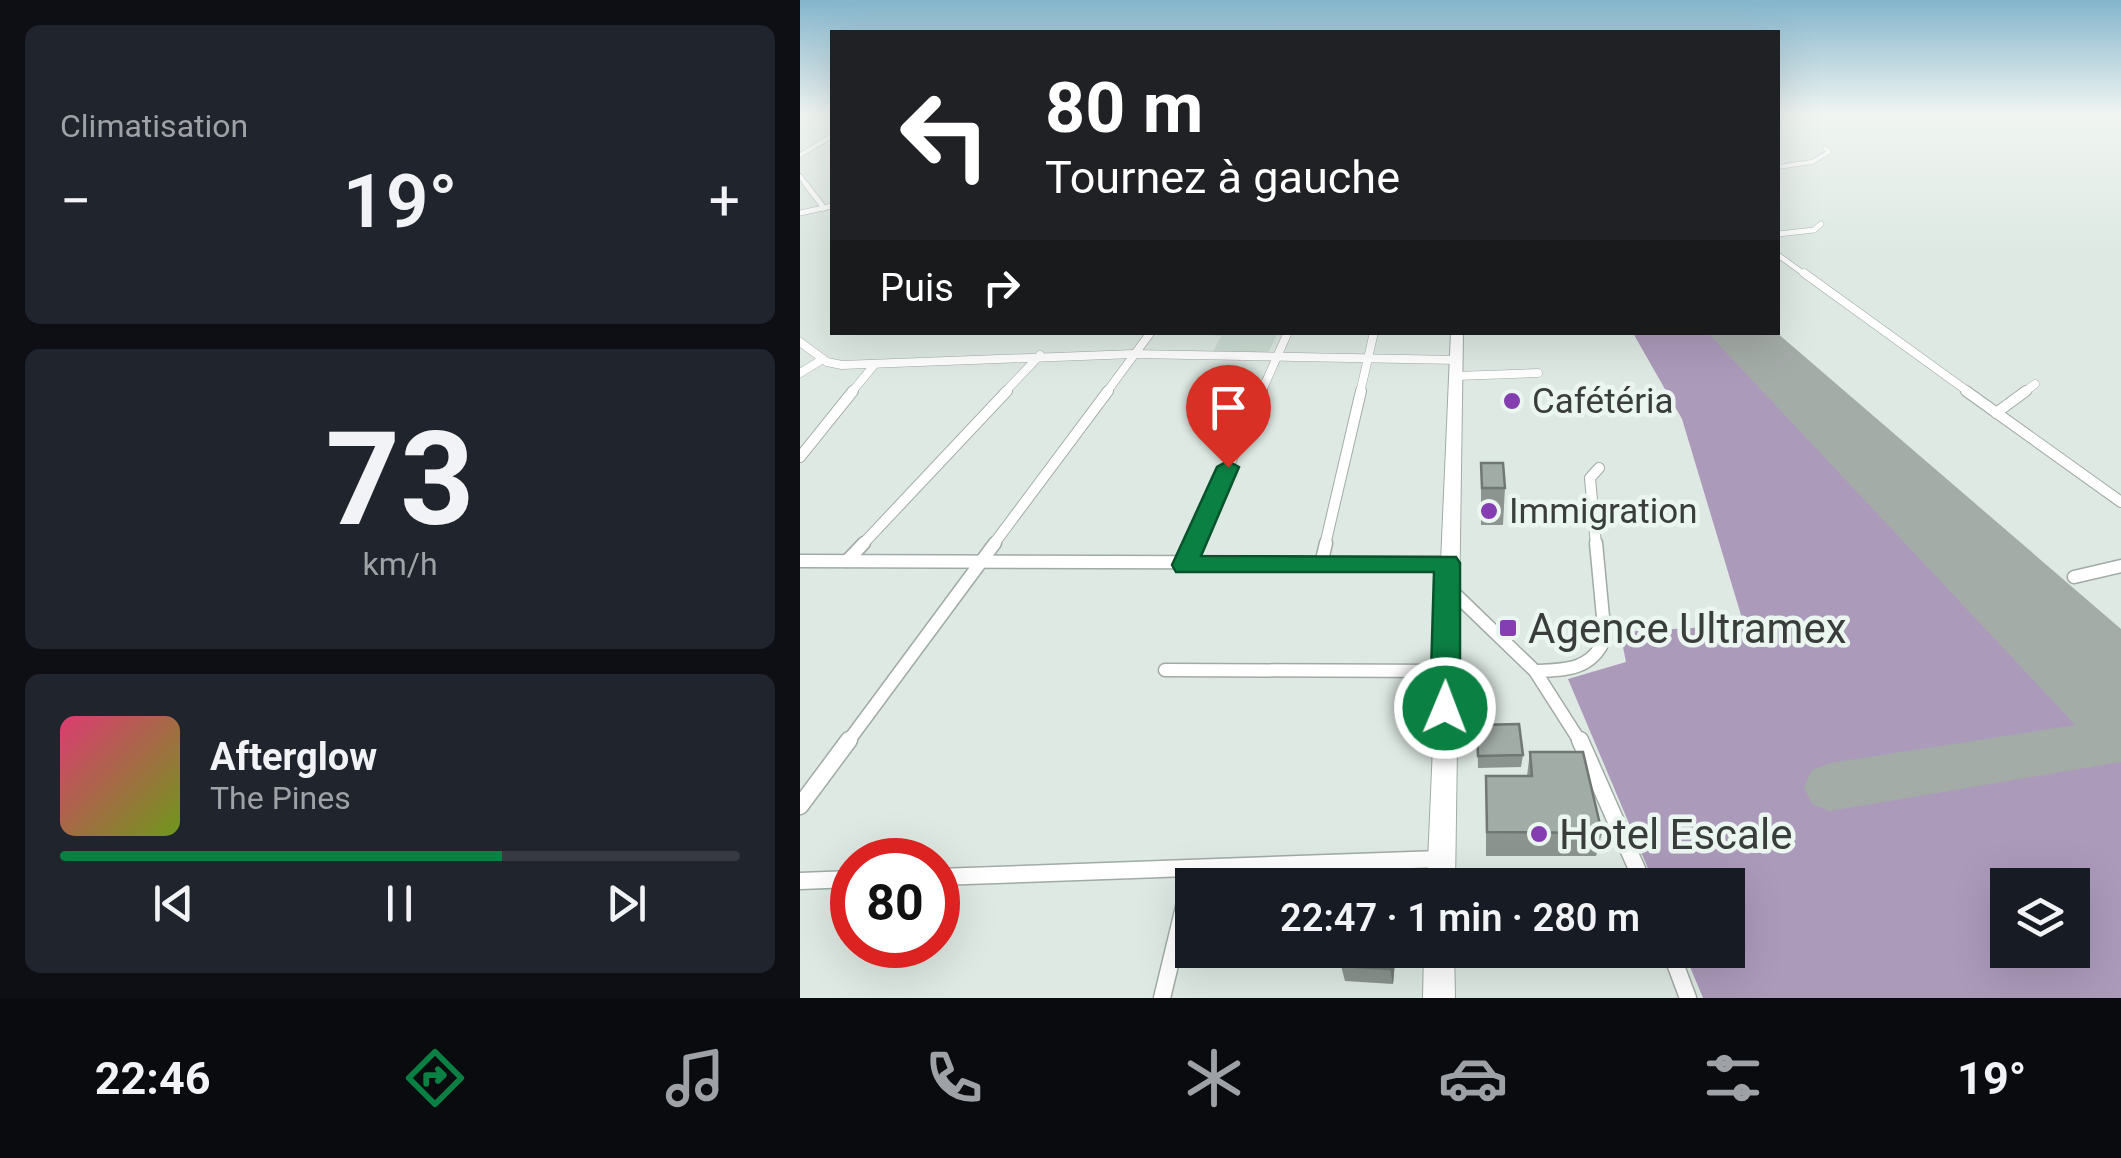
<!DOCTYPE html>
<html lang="fr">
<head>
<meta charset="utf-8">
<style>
	:root { --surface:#171b24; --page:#20242c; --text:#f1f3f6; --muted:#9ea1a6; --line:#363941; --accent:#0b8043 }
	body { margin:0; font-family:Roboto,sans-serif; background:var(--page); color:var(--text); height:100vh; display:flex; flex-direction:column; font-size:38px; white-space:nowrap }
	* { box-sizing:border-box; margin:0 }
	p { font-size:32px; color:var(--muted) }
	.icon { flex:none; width:55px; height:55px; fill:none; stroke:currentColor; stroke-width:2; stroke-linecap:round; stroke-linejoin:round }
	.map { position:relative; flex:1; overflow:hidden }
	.drawer { display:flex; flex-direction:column; gap:25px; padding:25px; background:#0d0f14; width:800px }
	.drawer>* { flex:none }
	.guide { position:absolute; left:30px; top:30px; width:950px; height:305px; border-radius:0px; box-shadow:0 10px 40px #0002; background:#202124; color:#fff; overflow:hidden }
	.fabs { position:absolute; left:1190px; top:868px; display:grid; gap:20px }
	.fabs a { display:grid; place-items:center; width:100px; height:100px; border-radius:0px; background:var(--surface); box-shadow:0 10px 40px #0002; font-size:50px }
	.speed { position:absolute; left:30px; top:838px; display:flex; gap:20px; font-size:50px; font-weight:700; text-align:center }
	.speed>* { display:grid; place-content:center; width:130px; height:130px; border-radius:50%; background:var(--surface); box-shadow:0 10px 40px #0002; line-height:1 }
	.speed .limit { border:15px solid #d22; background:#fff; color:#111 }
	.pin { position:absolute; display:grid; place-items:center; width:85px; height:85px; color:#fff; margin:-102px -42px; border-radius:50% 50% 50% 0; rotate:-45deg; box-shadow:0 0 10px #0007 }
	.pin .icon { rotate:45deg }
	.me { position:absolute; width:110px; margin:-55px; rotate:1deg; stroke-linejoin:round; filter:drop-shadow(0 0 8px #0008) }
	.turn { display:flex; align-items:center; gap:35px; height:210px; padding:0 50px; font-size:45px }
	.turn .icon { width:130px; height:130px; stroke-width:2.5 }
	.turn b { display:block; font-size:70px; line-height:85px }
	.then { display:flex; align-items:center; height:95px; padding:0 50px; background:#0003; gap:20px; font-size:38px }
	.big { font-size:75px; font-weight:600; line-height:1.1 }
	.drawer .card { flex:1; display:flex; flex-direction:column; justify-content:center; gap:15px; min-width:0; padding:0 35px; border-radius:15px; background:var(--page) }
	.drawer .dial { align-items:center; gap:0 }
	.dial b { font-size:130px; line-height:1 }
	.song { display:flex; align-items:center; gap:30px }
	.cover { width:120px; height:120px; border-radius:15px; background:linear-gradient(135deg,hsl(340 70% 55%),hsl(80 70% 35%)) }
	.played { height:10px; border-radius:5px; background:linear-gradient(90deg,var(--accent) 65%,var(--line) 65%) }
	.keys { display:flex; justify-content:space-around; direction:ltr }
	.heat { display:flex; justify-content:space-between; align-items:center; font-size:55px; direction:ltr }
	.trip { position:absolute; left:375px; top:868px; width:570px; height:100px; border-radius:0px; background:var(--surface); box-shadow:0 10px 40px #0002; font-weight:600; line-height:100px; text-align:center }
	.dock { display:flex; height:160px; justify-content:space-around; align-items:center; background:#090b0e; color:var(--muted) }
	.dock .icon { width:70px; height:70px }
	.dock .current { color:var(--accent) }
	.dock b { font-size:45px; color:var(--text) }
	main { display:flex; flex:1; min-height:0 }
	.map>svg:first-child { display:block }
</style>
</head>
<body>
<main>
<section class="drawer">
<div class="card"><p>Climatisation</p>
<div class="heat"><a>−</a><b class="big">19°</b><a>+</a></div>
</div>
<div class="card dial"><b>73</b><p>km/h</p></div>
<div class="card">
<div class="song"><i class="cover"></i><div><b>Afterglow</b><p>The Pines</p></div></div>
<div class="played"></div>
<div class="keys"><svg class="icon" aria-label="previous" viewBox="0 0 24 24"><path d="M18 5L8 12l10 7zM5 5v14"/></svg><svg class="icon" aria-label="pause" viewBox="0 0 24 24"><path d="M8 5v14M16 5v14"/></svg><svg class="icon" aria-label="next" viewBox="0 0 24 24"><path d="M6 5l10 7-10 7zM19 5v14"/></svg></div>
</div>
</section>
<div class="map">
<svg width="1321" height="998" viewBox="0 0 1321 998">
	<rect width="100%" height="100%" fill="#dee9e3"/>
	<polygon fill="#ccddd4" points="361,332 478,333 468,353 413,352 421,336"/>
	<path fill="#ac9abb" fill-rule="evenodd" d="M833,333H973L1321,646V998H903L883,950H928V885H855L768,679L826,662L820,632L944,625L882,419ZM1208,885H1272V950H1208Z"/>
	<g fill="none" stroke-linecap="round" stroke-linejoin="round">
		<polygon fill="#a4aca8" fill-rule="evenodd" points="1321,718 1321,762 1030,811 1012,804 1004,787 1012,770 1030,763"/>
		<polygon fill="#a4aca8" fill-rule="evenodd" points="907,332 976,332 1321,629 1321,745 1281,731"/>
		<g stroke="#a1aba5" stroke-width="5">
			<g id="minor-far5">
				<polyline points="0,155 32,136"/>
				<polyline points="978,167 1012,162 1029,152 1025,148"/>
				<polyline points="0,176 7,186"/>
			</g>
		</g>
		<g stroke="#a1aba5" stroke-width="6">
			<g id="minor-far4">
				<polyline points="5,183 24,208"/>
				<polyline points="0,213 32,206"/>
				<polyline points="978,234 1014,230 1021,224"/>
				<polyline points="978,255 1007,276"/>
			</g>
		</g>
		<g stroke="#a1aba5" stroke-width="9">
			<g id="minor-far3">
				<polyline points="1004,273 1170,393"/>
				<polyline points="0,342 27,362 42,365 334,354 657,360"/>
				<polyline points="0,373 23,359"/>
				<polyline points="656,376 738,373"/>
				<polyline points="51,393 75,364"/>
				<polyline points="204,393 240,355"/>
				<polyline points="306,393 351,332"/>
				<polyline points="461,393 488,332"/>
				<polyline points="560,393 574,332"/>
				<polyline points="1223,393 1235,384"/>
			</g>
		</g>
		<g stroke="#a1aba5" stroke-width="12">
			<g id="minor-far2">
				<polyline points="1166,391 1321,502"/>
				<polyline points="1196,413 1226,391"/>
				<polyline points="0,457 53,391"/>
				<polyline points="62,545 207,391"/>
				<polyline points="193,545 308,391"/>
				<polyline points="393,545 462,391"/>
				<polyline points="525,545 561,391"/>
				<polyline points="796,545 790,478 799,468"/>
			</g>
		</g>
		<g stroke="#a1aba5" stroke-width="15">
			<g id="minor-far1">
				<polyline points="0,561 647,563"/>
				<polyline points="47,561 64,543"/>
				<polyline points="521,564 526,543"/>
				<polyline points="384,565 394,543"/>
				<polyline points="1274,577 1321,566"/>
				<polyline points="652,591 735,671 781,743"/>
				<polyline points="365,670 646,671"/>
				<path d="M735,671C766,670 792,670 805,638L796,543"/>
				<polyline points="47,743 195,543"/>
			</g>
		</g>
		<g stroke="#a1aba5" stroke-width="19">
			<g id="minor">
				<polyline points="780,740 844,885"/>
				<polyline points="0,806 49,740"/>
				<polyline points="138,877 640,859"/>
				<polyline points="0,881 52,879"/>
				<polyline points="870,950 888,998"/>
				<polyline points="362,998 393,870"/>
			</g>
		</g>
		<g stroke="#a1aba5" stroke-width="2">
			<g id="trunk">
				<polygon points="651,332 663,332 655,885 627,885"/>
				<polygon points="624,950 654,950 655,998 623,998"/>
			</g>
		</g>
		<use href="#minor-far5" stroke="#fff" stroke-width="4"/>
		<use href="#minor-far4" stroke="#fff" stroke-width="5"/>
		<use href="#minor-far3" stroke="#fff" stroke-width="8"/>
		<use href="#minor-far2" stroke="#fff" stroke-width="10"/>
		<use href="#minor-far1" stroke="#fff" stroke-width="12"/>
		<use href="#minor" stroke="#fff" stroke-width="16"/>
		<use href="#trunk" fill="#fff" fill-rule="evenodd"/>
	</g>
	<g fill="#8b948f">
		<polygon points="681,463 705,488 703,525 681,525"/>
		<polygon points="677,725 723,755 721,767 678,768"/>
		<polygon points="730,752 802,833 796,856 686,856 686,776 727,776"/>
		<polygon points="596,950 593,984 545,981 541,966"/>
	</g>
	<polygon fill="#717874" points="592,950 596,950 593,984 590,969"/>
	<g fill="#a2aca6" stroke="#717874" stroke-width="2.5">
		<polygon points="681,463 703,463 705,488 682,488"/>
		<polygon points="719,724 723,755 678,756 677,725"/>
		<polygon points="730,752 783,752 802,833 687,832 686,776 732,776"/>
		<polygon points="543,950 592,950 590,969 541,966"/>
	</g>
	<linearGradient id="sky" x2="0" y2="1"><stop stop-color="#84b5cc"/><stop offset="0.45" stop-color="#f0f5f2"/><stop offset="1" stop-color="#f0f5f2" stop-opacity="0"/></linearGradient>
	<rect width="1321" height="254" fill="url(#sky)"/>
	<polygon fill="#0b8043" stroke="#07532c" stroke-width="2.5" points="428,461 439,467 401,556 656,557 660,563 660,708 656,718 645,722 634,718 630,708 634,572 376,572 372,565 417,467"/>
	<g fill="#853eb2" stroke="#ebf6f0" stroke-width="4">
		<circle cx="712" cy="401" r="10"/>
		<circle cx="689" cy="511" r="10"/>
		<rect x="698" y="618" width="20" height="20" rx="5"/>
		<circle cx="739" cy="834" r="10"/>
	</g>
	<g text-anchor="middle" stroke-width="9" stroke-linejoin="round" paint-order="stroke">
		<g font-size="35" fill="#393d3b" stroke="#ebf6f0" text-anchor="start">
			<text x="732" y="413">Cafétéria</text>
			<text x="709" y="523">Immigration</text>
		</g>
		<g font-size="42" fill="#393d3b" stroke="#ebf6f0" text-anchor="start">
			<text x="728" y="643">Agence Ultramex</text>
			<text x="759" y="849">Hotel Escale</text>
		</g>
	</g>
</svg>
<div class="fabs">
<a><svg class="icon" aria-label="layers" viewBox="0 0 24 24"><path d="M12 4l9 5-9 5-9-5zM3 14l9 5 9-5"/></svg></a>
</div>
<div class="speed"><div class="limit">80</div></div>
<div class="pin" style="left:428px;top:467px;background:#d93025"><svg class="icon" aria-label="arrive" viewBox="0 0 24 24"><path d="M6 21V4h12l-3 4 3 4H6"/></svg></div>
<svg class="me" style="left:645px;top:708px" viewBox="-20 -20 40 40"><circle r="17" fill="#0b8043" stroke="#fff" stroke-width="3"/><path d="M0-11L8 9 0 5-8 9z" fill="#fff"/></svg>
<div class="trip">22:47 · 1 min · 280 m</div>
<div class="guide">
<div class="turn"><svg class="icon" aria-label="left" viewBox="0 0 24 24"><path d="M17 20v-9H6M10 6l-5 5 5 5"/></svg><div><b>80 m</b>Tournez à gauche</div></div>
<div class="then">Puis<svg class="icon" aria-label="right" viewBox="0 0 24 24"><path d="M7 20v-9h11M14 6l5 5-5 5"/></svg></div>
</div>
</div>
</main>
<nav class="dock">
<b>22:46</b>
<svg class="icon current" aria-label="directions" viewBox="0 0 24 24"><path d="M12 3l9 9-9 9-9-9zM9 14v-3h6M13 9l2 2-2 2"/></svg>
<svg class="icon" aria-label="music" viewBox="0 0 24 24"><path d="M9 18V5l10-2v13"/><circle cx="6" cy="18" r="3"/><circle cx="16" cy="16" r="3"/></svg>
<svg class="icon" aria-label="phone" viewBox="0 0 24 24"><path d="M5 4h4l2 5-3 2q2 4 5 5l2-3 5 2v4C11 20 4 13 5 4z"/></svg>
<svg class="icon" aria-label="climate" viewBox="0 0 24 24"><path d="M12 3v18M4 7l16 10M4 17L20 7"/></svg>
<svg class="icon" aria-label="car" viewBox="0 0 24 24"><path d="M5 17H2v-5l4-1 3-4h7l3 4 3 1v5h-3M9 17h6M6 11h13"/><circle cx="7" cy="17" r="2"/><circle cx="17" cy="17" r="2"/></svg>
<svg class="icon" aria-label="filters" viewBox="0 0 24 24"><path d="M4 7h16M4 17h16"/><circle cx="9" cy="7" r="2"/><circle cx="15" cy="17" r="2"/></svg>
<b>19°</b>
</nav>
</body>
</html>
